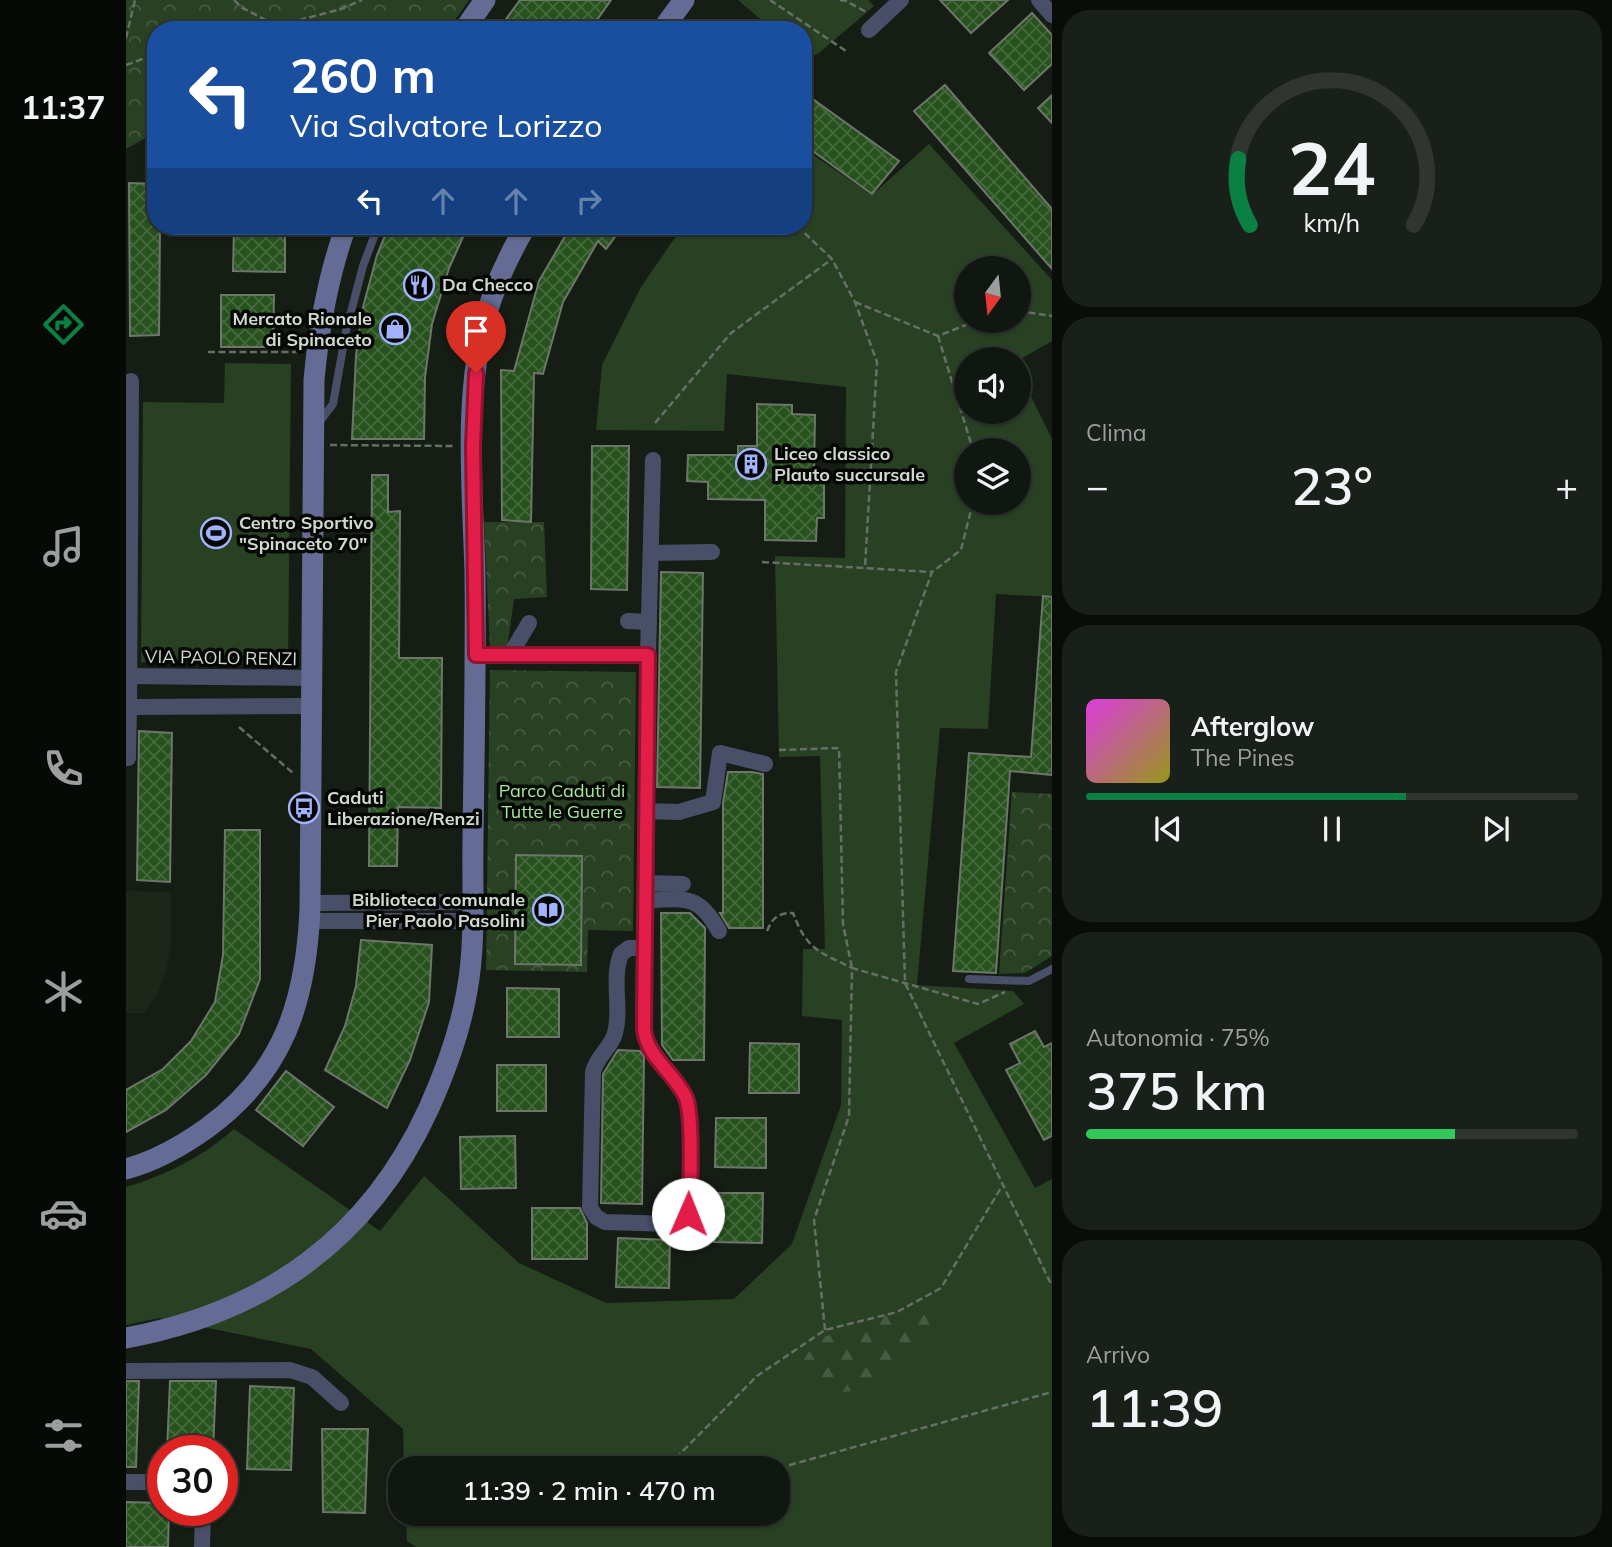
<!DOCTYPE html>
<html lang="it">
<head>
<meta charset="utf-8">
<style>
	:root { --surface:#101610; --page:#191f19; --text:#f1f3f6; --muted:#9c9f9f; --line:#303530; --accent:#0b8043 }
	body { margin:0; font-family:Mulish,sans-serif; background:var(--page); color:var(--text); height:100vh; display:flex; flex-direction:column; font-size:26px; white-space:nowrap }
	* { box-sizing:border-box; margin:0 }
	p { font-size:23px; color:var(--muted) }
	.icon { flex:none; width:38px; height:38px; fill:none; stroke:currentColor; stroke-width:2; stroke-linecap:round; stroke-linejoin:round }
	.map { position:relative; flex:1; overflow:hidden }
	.panel { display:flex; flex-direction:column; gap:10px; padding:10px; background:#090c09; width:560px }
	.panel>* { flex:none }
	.guide { position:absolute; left:21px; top:21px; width:665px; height:214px; border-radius:28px; box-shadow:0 2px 5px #0004,0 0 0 2px var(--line); background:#1a4fa0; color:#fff; overflow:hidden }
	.needle { width:46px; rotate:195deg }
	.tools { position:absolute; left:828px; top:256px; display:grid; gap:14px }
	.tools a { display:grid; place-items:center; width:77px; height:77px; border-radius:50%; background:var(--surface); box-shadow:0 2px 5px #0004,0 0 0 2px var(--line); font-size:35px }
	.speed { position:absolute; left:21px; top:1435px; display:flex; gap:14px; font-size:35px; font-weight:700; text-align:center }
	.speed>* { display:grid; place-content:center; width:91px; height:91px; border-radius:50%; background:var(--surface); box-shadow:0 2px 5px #0004,0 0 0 2px var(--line); line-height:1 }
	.speed .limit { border:10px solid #d22; background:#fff; color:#111 }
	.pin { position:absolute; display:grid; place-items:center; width:60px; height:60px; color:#fff; margin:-72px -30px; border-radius:50% 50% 50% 0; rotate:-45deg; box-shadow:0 0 7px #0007 }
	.pin .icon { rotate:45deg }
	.me { position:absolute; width:77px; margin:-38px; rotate:1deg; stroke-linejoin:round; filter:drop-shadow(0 0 5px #0008) }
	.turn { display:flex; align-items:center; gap:24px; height:147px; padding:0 28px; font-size:32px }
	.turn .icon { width:91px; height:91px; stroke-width:2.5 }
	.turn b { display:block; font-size:49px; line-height:60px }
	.lanes { display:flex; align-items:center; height:66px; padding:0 28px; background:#0003; justify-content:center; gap:35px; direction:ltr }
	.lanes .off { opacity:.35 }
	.big { font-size:52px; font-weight:600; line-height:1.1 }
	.panel .tile { flex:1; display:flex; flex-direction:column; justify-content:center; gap:10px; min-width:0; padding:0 24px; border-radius:28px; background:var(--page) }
	.panel .dial { align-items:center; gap:0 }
	.dial svg { height:182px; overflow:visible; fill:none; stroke:var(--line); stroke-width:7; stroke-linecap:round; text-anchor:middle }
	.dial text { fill:var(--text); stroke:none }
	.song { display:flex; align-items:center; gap:21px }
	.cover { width:84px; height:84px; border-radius:10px; background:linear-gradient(135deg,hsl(300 70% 55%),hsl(60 70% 35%)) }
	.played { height:7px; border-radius:4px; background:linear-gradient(90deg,var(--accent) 65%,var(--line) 65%) }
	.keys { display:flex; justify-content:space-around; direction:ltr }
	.heat { display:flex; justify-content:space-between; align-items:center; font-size:38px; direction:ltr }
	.charge { height:10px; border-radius:5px; background:linear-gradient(90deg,#34c759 75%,var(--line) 0) }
	.trip { position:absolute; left:262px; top:1456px; width:402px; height:70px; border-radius:28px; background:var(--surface); box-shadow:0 2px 5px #0004,0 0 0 2px var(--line); font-weight:600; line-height:70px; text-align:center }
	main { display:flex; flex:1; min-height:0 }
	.tab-bar { display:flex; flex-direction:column; width:126px; justify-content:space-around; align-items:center; background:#060906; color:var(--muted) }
	.tab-bar .icon { width:49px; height:49px }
	.tab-bar .current { color:var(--accent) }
	.tab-bar b { font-size:32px; color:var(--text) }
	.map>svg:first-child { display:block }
</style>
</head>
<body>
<main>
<nav class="tab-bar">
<b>11:37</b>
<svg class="icon current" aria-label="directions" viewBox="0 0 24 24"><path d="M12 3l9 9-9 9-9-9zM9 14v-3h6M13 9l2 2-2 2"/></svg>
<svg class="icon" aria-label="music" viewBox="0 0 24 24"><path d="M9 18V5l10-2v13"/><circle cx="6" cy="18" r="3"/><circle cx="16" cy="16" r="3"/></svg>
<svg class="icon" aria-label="phone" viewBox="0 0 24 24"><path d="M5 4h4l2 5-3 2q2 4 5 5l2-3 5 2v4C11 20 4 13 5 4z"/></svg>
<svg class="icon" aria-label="climate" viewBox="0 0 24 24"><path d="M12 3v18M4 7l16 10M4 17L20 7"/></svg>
<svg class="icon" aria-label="car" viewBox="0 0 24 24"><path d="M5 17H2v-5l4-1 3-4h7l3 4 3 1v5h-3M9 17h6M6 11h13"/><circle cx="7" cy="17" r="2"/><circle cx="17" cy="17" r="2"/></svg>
<svg class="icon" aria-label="filters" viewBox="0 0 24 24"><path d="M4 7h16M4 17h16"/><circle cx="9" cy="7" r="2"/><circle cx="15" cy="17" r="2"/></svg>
</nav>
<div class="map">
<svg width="926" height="1547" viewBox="0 0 926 1547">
	<defs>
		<pattern id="forest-firs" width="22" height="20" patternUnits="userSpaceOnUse" patternTransform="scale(1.75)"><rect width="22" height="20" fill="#284123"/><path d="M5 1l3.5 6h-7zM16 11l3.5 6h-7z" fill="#465c42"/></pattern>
		<pattern id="park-crowns" width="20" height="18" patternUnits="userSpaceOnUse" patternTransform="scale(1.75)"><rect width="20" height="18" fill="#284123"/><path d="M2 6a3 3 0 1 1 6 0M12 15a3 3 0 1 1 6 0" fill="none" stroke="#465c42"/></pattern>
		<pattern id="building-cross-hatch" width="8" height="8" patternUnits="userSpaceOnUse" patternTransform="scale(1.75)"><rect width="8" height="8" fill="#27521d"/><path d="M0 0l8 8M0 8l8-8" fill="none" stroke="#456a3d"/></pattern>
	</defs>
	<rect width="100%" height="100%" fill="#161d15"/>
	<polygon fill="#1c271a" points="0,891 45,892 45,945 40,970 32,993 18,1013 0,1013"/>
	<g fill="#284123" fill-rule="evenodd">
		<polygon points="612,0 742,0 748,6 693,53 682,59 677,55 677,30 647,30"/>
		<path d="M803,144L926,280V341L893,360L840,359V411H892L893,372L926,439V597L870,594L862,729L814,728L791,985L887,991L898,1004L828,1043L909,1188L926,1179V1547H290L281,1541L280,1514H653V1468H278L277,1429L185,1349L33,1318L0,1325V1187C41,1175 76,1157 108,1129L254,1231L298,1176L393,1263L480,1303L608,1299L666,1244L715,1105L716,1020L676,1016L677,949H699L694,756L653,757L649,556L719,558L720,387L601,374L598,431L470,430L476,365L515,287L557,226H677V148L746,195ZM840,268H892V320H840ZM840,450H892V502H840Z"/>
		<polygon points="99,363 165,364 162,664 15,662 17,402 98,403"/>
	</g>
	<polygon fill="url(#forest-firs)" points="764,1314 799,1314 807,1331 795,1352 751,1389 705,1393 678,1359 692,1339"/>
	<g fill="url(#park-crowns)">
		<polygon points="0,0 343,0 322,30 30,30 30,132 0,149"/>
		<polygon points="358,522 418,522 421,597 388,599 381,649 364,648"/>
		<polygon points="364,670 510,672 507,931 462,930 461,972 360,970"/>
		<polygon points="886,792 926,794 926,956 899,973 873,974"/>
	</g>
	<g fill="url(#building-cross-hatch)" stroke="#6d766b" stroke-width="2">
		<polygon points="394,0 485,0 464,30 372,30"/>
		<polygon points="814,0 882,0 845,33"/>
		<polygon points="906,13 926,35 926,64 898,90 863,53"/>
		<polygon points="819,85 926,209 926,269 788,111"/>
		<polygon points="677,92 773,161 746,194 677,144"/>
		<polygon points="926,95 926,123 912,108"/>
		<polygon points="3,183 30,184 30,226 34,226 33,335 4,336"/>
		<polygon points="108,226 159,226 159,272 107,271"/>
		<polygon points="263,226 342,226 323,268 306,324 299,377 298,439 226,439 230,355 236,311 251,255"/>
		<polygon points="445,226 497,226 480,249 472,241 437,302 417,374 408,373 405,522 376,520 375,370 388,371 413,281"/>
		<polygon points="95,295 148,295 147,347 95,347"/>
		<polygon points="631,404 666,405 666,414 689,415 688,473 698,474 698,518 691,518 690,541 639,540 639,500 582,499 582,482 561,481 562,455 612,455 612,446 631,446"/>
		<polygon points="466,446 503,446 501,590 465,589"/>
		<polygon points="246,475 262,475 262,512 274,511 273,658 316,658 315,808 272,807 271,866 243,866"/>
		<polygon points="535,572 577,573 574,788 531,787"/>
		<polygon points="917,596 926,597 926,775 884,771 870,973 827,971 843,753 905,757"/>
		<polygon points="13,731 46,733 44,882 11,880"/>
		<polygon points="602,772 626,772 637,774 637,928 603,928 594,913 597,913 597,803"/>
		<polygon points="99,830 134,830 134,979 113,1034 80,1075 40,1110 0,1132 0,1090 37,1069 65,1041 89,1002 97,955"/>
		<polygon points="390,855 456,856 455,965 389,964"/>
		<polygon points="535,913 564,913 579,928 578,1060 547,1060 536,1045"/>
		<polygon points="235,940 306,945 303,1002 284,1060 261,1108 199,1070 219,1026 230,986"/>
		<polygon points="381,988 433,989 433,1037 381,1037"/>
		<polygon points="909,1031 918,1047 926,1043 926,1136 918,1140 880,1070 894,1063 884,1044"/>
		<polygon points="624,1043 673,1044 673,1093 623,1093"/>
		<polygon points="492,1050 514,1051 518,1057 516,1204 475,1203 477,1074"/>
		<rect x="371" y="1065" width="49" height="46"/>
		<polygon points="160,1071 208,1107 177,1146 130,1110"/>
		<polygon points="590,1118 640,1118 640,1168 589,1167"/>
		<polygon points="389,1136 390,1188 335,1189 334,1137"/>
		<polygon points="589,1193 637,1193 636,1243 588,1242"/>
		<polygon points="406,1208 454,1208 461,1223 461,1259 406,1259"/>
		<polygon points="492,1238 544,1240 543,1288 490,1287"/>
		<polygon points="0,1381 13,1381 10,1467 0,1467"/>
		<polygon points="44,1381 90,1381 87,1451 41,1451"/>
		<polygon points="124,1386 168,1388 165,1470 121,1469"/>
		<polygon points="196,1429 242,1429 239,1513 197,1512"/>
		<polygon points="0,1502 37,1503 37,1510 43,1510 42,1547 0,1547"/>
	</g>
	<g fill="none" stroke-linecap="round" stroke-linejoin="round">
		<g stroke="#676e66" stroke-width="2.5" stroke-dasharray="7 3.5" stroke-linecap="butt">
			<polyline points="108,0 115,7 151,26 215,9 236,0"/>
			<polyline points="644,0 720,51"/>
			<polyline points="714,0 720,1 742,13"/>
			<polyline points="213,24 255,22 308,29 321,28"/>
			<polyline points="155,26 209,24 228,30"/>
			<polyline points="99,30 148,26"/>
			<polyline points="0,38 9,0"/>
			<polyline points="0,65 30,54"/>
			<polyline points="671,226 706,259 729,302 751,362 739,567"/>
			<polyline points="729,302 812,336 852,320"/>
			<polyline points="892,311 926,316"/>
			<polyline points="812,336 847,450"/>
			<polyline points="82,352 174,352"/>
			<polyline points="529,423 605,333 706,259"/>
			<polyline points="204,445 327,446"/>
			<polyline points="847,502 835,550 806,572 770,672 779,983 926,1286"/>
			<polyline points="636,562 806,572"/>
			<polyline points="113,727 167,773"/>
			<polyline points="653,750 713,748 717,924 726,968"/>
			<path d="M641,931C647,917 652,913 667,913C681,950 692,951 726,968"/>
			<polyline points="699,1330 688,1220 723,1116 726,968 852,1004 879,992"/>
			<polyline points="546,1468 548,1460 631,1376 699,1330 771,1312 815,1288 876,1186"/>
			<polyline points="653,1468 926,1392"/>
		</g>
		<g stroke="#4a4f69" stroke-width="8">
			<polyline points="191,425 207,404 220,331 237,266 252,226"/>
			<polyline points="843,979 903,981 926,969"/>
		</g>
		<g stroke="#4a4f69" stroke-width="16">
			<polyline points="913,0 926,15"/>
			<polyline points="743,30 775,0"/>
			<polyline points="525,553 586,552"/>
			<polyline points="502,621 523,622"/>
			<polyline points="350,655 522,655"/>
			<polyline points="384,655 403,623"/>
			<polyline points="3,676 186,678"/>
			<polyline points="3,707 186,706"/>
			<polyline points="0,758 2,758 3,707 5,381"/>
			<polyline points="520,811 553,812 587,802 594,753 639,764"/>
			<polyline points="519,883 557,884"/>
			<path d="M519,900C559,900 571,892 593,931"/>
			<polyline points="184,903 347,902"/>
			<polyline points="184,921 346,921"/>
			<path d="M518,948H503L495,954C485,979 496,1008 489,1033C485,1048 471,1056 467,1072L464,1207L470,1217L479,1222L547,1224L553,1223L561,1217L563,1208C563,1182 568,1120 560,1099C548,1070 520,1056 517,1024L522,655L527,460"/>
			<polyline points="0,1371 164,1370 186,1377 215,1403"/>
			<polyline points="0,1482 37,1482"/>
			<polyline points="76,1547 77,1510"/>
		</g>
		<g stroke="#646c95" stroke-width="21">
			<polyline points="338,30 359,0"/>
			<polyline points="536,30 558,0"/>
			<path d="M0,1169C29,1161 56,1146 81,1128C158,1072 180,1001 184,909L188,380C193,326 202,276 220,226"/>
			<path d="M0,1338C140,1312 243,1239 303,1108C320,1070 334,1032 341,991C350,942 346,891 347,841C348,752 350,663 349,574C347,494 338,407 357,327C366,291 381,258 400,226"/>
		</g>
	</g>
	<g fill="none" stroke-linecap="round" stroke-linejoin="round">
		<g stroke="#92132f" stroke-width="18">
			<path id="route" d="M350,373L347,446L350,655H522L518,1029C521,1058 549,1073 560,1098C567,1116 565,1193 562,1214"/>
		</g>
		<use href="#route" stroke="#e11d48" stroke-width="12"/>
	</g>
	<defs>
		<g id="restaurant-ring" transform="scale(1.575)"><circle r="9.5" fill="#050704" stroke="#a3b2fd" stroke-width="1.5"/><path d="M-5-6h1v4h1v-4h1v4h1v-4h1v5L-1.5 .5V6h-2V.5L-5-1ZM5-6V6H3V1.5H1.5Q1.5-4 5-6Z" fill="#a3b2fd"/></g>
		<g id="shop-ring" transform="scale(1.575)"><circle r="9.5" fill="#050704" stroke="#a3b2fd" stroke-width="1.5"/><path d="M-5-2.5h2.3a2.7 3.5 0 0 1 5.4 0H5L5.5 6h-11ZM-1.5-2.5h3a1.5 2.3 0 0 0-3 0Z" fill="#a3b2fd"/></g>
		<g id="building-ring" transform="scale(1.575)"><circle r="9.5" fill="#050704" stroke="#a3b2fd" stroke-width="1.5"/><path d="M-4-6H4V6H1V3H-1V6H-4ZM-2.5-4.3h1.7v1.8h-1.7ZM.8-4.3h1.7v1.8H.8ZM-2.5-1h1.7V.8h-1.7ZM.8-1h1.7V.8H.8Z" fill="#a3b2fd"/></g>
		<g id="stadium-ring" transform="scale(1.575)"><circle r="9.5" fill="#050704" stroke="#a3b2fd" stroke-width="1.5"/><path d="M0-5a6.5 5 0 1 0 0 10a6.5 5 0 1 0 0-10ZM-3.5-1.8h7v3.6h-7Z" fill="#a3b2fd"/></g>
		<g id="bus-ring" transform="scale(1.575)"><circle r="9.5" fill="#050704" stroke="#a3b2fd" stroke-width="1.5"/><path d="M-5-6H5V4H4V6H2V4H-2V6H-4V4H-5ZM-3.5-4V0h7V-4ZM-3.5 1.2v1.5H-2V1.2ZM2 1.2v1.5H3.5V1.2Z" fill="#a3b2fd"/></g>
		<g id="library-ring" transform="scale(1.575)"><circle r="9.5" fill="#050704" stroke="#a3b2fd" stroke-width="1.5"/><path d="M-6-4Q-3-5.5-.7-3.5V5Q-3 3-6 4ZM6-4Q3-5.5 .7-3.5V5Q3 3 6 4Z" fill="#a3b2fd"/></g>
	</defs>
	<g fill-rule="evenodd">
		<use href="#restaurant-ring" x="293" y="285"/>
		<use href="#shop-ring" x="269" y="329"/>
		<use href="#building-ring" x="625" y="464"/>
		<use href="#stadium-ring" x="90" y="533"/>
		<use href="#bus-ring" x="178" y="808"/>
		<use href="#library-ring" x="422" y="910"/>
	</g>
	<g text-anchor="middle" stroke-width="7" stroke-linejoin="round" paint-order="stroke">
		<g font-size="18" font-weight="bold" fill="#d2d7d1" stroke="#050704" text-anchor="start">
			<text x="316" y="291">Da Checco</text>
			<text x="246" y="325" text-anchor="end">Mercato Rionale<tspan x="246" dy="21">di Spinaceto</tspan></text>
			<text x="648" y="460">Liceo classico<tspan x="648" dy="21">Plauto succursale</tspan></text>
			<text x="113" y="529">Centro Sportivo<tspan x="113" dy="21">"Spinaceto 70"</tspan></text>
			<text x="201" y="804">Caduti<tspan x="201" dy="21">Liberazione/Renzi</tspan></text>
			<text x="399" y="906" text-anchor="end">Biblioteca comunale<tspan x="399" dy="21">Pier Paolo Pasolini</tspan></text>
		</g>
		<g font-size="18" fill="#d2d7d1" stroke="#050704">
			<text transform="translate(95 658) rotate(1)" y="6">VIA PAOLO RENZI</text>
		</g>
		<g font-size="18" fill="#a5e697" stroke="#050704">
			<text x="436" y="797">Parco Caduti di<tspan x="436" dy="21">Tutte le Guerre</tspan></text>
		</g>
	</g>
</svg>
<div class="tools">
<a><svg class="needle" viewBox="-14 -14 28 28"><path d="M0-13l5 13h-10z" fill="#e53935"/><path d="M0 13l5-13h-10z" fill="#9c9f9f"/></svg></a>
<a><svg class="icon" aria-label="sound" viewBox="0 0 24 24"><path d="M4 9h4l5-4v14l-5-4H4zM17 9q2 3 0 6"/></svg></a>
<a><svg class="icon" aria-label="layers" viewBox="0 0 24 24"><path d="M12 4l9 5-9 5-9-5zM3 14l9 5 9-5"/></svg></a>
</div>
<div class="speed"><div class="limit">30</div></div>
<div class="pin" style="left:350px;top:373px;background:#d93025"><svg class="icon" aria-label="arrive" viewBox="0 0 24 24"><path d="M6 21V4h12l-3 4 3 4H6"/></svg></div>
<svg class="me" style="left:562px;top:1214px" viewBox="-20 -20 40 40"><circle r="19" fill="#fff"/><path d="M0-13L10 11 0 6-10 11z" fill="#e11d48"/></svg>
<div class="trip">11:39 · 2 min · 470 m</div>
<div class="guide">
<div class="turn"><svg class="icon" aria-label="left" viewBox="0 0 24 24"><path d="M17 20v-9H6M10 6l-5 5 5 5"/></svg><div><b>260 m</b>Via Salvatore Lorizzo</div></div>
<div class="lanes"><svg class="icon" aria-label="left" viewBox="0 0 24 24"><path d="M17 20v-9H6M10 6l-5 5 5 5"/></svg><svg class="icon off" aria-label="ahead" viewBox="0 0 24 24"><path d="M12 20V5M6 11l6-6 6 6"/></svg><svg class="icon off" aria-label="ahead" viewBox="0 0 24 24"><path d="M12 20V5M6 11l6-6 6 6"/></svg><svg class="icon off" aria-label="right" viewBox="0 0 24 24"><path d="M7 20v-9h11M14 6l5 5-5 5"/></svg></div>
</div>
</div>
<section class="panel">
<div class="tile dial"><svg viewBox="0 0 100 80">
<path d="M14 69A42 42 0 1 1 86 69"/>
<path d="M14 69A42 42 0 0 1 9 40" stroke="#0b8043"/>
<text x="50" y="56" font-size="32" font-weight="700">24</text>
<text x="50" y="72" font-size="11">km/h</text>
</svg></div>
<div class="tile"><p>Clima</p>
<div class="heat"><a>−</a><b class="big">23°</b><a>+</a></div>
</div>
<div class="tile">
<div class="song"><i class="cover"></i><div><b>Afterglow</b><p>The Pines</p></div></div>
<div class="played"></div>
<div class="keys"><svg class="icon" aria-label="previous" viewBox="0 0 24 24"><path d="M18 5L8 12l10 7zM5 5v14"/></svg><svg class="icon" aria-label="pause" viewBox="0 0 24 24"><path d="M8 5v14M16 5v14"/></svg><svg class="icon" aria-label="next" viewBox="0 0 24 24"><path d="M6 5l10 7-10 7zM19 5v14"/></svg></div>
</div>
<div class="tile"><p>Autonomia · 75%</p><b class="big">375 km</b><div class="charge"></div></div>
<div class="tile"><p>Arrivo</p><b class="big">11:39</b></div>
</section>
</main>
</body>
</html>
